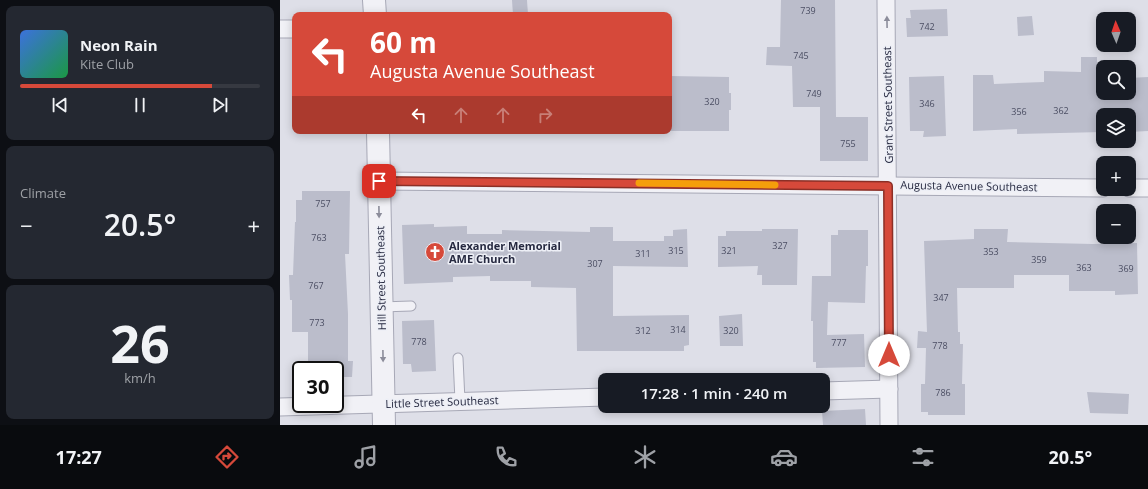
<!DOCTYPE html>
<html lang="en">
<head>
<meta charset="utf-8">
<style>
	:root { --surface:#171b24; --page:#242831; --text:#f1f3f6; --muted:#9ea1a6; --line:#363941; --accent:#d6493a }
	body { margin:0; font-family:"Open Sans",sans-serif; background:var(--page); color:var(--text); height:100vh; display:flex; flex-direction:column; font-size:15px; white-space:nowrap }
	* { box-sizing:border-box; margin:0 }
	p { font-size:13px; color:var(--muted) }
	.icon { flex:none; width:22px; height:22px; fill:none; stroke:currentColor; stroke-width:2; stroke-linecap:round; stroke-linejoin:round }
	.map { position:relative; flex:1; overflow:hidden }
	.drawer { display:flex; flex-direction:column; gap:6px; padding:6px; background:#0d0f14; width:280px }
	.drawer>* { flex:none }
	.banner { position:absolute; left:12px; top:12px; width:380px; height:122px; border-radius:8px; box-shadow:0 2px 10px #0003; background:#d6493a; color:#fff; overflow:hidden }
	.needle { width:26px; rotate:358deg }
	.tools { position:absolute; left:816px; top:12px; display:grid; gap:8px }
	.tools a { display:grid; place-items:center; width:40px; height:40px; border-radius:8px; background:var(--surface); box-shadow:0 2px 10px #0003; font-size:20px }
	.speed { position:absolute; left:12px; top:361px; display:flex; gap:8px; font-size:20px; font-weight:700; text-align:center }
	.speed>* { display:grid; place-content:center; width:52px; height:52px; border-radius:50%; background:var(--surface); box-shadow:0 2px 10px #0003; line-height:1 }
	.speed .limit { border:2px solid #111; border-radius:6px; background:#fff; color:#111 }
	.pin { position:absolute; display:grid; place-items:center; width:34px; height:34px; color:#fff; margin:-17px; border-radius:8px; box-shadow:0 2px 6px #0006 }
	.me { position:absolute; width:44px; margin:-22px; rotate:0deg; stroke-linejoin:round; filter:drop-shadow(0 0 3px #0008) }
	.turn { display:flex; align-items:center; gap:14px; height:84px; padding:0 12px; font-size:18px }
	.turn .icon { width:52px; height:52px; stroke-width:2.5 }
	.turn b { display:block; font-size:28px; line-height:34px }
	.lanes { display:flex; align-items:center; height:38px; padding:0 12px; background:#0003; justify-content:center; gap:20px; direction:ltr }
	.lanes .off { opacity:.35 }
	.big { font-size:30px; font-weight:600; line-height:1.1 }
	.drawer .card { flex:1; display:flex; flex-direction:column; justify-content:center; gap:6px; min-width:0; padding:0 14px; border-radius:8px; background:var(--page) }
	.drawer .dial { align-items:center; gap:0 }
	.dial b { font-size:52px; line-height:1 }
	.song { display:flex; align-items:center; gap:12px }
	.cover { width:48px; height:48px; border-radius:6px; background:linear-gradient(135deg,hsl(220 70% 55%),hsl(140 70% 35%)) }
	.played { height:4px; border-radius:2px; background:linear-gradient(90deg,var(--accent) 80%,var(--line) 80%) }
	.keys { display:flex; justify-content:space-around; direction:ltr }
	.heat { display:flex; justify-content:space-between; align-items:center; font-size:22px; direction:ltr }
	.trip { position:absolute; left:318px; top:373px; width:232px; height:40px; border-radius:8px; background:var(--surface); box-shadow:0 2px 10px #0003; font-weight:600; line-height:40px; text-align:center }
	.tab-bar { display:flex; height:64px; justify-content:space-around; align-items:center; background:#090b0e; color:var(--muted) }
	.tab-bar .icon { width:28px; height:28px }
	.tab-bar .current { color:var(--accent) }
	.tab-bar b { font-size:18px; color:var(--text) }
	main { display:flex; flex:1; min-height:0 }
	.map>svg:first-child { display:block }
</style>
</head>
<body>
<main>
<section class="drawer">
<div class="card">
<div class="song"><i class="cover"></i><div><b>Neon Rain</b><p>Kite Club</p></div></div>
<div class="played"></div>
<div class="keys"><svg class="icon" aria-label="previous" viewBox="0 0 24 24"><path d="M18 5L8 12l10 7zM5 5v14"/></svg><svg class="icon" aria-label="pause" viewBox="0 0 24 24"><path d="M8 5v14M16 5v14"/></svg><svg class="icon" aria-label="next" viewBox="0 0 24 24"><path d="M6 5l10 7-10 7zM19 5v14"/></svg></div>
</div>
<div class="card"><p>Climate</p>
<div class="heat"><a>−</a><b class="big">20.5°</b><a>+</a></div>
</div>
<div class="card dial"><b>26</b><p>km/h</p></div>
</section>
<div class="map">
<svg width="868" height="425" viewBox="0 0 868 425">
	<rect width="100%" height="100%" fill="#dedfe8"/>
	<g fill="#bbbdcb">
		<polygon points="232,0 247,0 248,15 233,15"/>
		<polygon points="501,0 555,0 556,117 588,117 588,161 540,161 540,107 513,107 512,66 486,65 487,47 500,47"/>
		<polygon points="667,9 668,36 627,37 626,18 631,18 630,10"/>
		<polygon points="752,16 754,35 738,36 737,17"/>
		<polygon points="801,57 817,57 817,65 840,65 840,67 823,67 823,93 849,93 849,78 868,77 868,131 849,132 849,115 823,115 823,132 737,134 737,129 693,131 693,75 713,75 714,84 764,82 764,71 801,72"/>
		<polygon points="389,76 449,77 449,93 451,93 451,110 449,110 449,131 389,131"/>
		<polygon points="664,76 666,136 643,137 644,131 630,131 629,77"/>
		<polygon points="22,191 70,191 69,254 65,254 68,314 68,361 73,361 72,377 55,377 55,370 28,370 28,332 12,332 12,300 10,300 9,275 13,275 15,222 16,222 16,200 22,200"/>
		<polygon points="154,224 154,227 187,226 187,234 222,234 222,230 310,232 310,227 333,227 333,241 384,241 384,236 393,236 393,230 407,229 408,267 333,266 333,316 409,315 409,345 404,346 404,351 297,351 296,288 251,287 251,281 210,281 210,276 173,277 173,282 124,284 122,225"/>
		<polygon points="482,229 518,229 517,285 482,285 482,275 477,275 478,266 438,267 438,236 446,236 446,231 482,231"/>
		<polygon points="694,229 728,229 727,242 813,244 857,243 858,294 835,295 835,291 789,291 789,275 734,275 734,288 677,288 678,332 680,332 680,344 683,344 682,384 685,384 685,415 648,415 648,412 641,412 641,384 645,384 646,348 637,348 638,331 647,332 644,241 694,239"/>
		<polygon points="558,230 588,230 588,266 586,266 585,303 548,302 547,335 584,334 585,367 536,368 536,362 533,362 533,321 531,321 532,276 551,276 551,235 558,235"/>
		<polygon points="462,314 463,346 440,346 439,316"/>
		<polygon points="154,320 156,371 132,372 131,364 123,364 122,321"/>
		<polygon points="807,392 849,394 848,414 810,413"/>
		<polygon points="585,409 586,425 543,425 542,411"/>
	</g>
	<g fill="none" stroke-linecap="round" stroke-linejoin="round">
		<g stroke="#a7a8b6" stroke-width="11">
			<g id="service">
				<polyline points="101,307 131,306"/>
				<polyline points="178,358 180,401"/>
			</g>
		</g>
		<g stroke="#a7a8b6" stroke-width="19">
			<g id="minor">
				<polyline points="606,0 609,425"/>
				<polyline points="0,29 15,29"/>
				<polyline points="99,181 823,188"/>
				<polyline points="849,188 868,188"/>
				<polyline points="543,391 609,389"/>
				<polyline points="0,407 325,397"/>
			</g>
		</g>
		<g stroke="#a7a8b6" stroke-width="24">
			<g id="tertiary">
				<polyline points="94,0 95,15"/>
				<polyline points="98,131 104,425"/>
			</g>
		</g>
		<use href="#service" stroke="#f1f1f6" stroke-width="9"/>
		<use href="#minor" stroke="#f1f1f6" stroke-width="17"/>
		<use href="#tertiary" stroke="#f1f1f6" stroke-width="22"/>
	</g>
	<defs><path id="oneway-solid" d="M-6-.8H1V-3.2L6.5 0L1 3.2V.8H-6Z"/></defs>
	<g fill="#8c8d9b">
		<use href="#oneway-solid" transform="translate(607 22) rotate(-91)"/>
		<use href="#oneway-solid" transform="translate(99 212) rotate(89)"/>
		<use href="#oneway-solid" transform="translate(103 356) rotate(89)"/>
	</g>
	<g fill="none" stroke-linecap="round" stroke-linejoin="round">
		<g stroke="#8b2f26" stroke-width="10">
			<polyline id="route" points="99,181 608,186 609,355"/>
		</g>
		<use href="#route" stroke="#d6493a" stroke-width="7"/>
		<polyline stroke="#f59e0b" stroke-width="7" points="359,183 495,185"/>
	</g>
	<defs>
		<g id="church-disc" transform="scale(1)"><circle r="9.5" fill="#d6493a" stroke="#edeff6"/><path d="M-1.2-6h2.4v3.5h3.3v2.4h-3.3V6h-2.4V-.1h-3.3v-2.4h3.3Z" fill="#fff"/></g>
	</defs>
	<g fill-rule="evenodd">
		<use href="#church-disc" x="155" y="252"/>
	</g>
	<g text-anchor="middle" stroke-width="3" stroke-linejoin="round" paint-order="stroke">
		<g font-size="9" fill="#4b4e63">
			<text x="528" y="14">739</text>
			<text x="647" y="30">742</text>
			<text x="521" y="59">745</text>
			<text x="534" y="97">749</text>
			<text x="432" y="105">320</text>
			<text x="647" y="107">346</text>
			<text x="781" y="114">362</text>
			<text x="739" y="115">356</text>
			<text x="568" y="147">755</text>
			<text x="43" y="207">757</text>
			<text x="39" y="241">763</text>
			<text x="500" y="249">327</text>
			<text x="396" y="254">315</text>
			<text x="449" y="254">321</text>
			<text x="711" y="255">353</text>
			<text x="363" y="257">311</text>
			<text x="759" y="263">359</text>
			<text x="315" y="267">307</text>
			<text x="804" y="271">363</text>
			<text x="846" y="272">369</text>
			<text x="36" y="289">767</text>
			<text x="661" y="301">347</text>
			<text x="37" y="326">773</text>
			<text x="398" y="333">314</text>
			<text x="363" y="334">312</text>
			<text x="451" y="334">320</text>
			<text x="139" y="345">778</text>
			<text x="559" y="346">777</text>
			<text x="660" y="349">778</text>
			<text x="663" y="396">786</text>
		</g>
		<g font-size="11" fill="#262940" stroke="#edeff6">
			<text transform="translate(608 105) rotate(-91)" y="4">Grant Street Southeast</text>
			<text transform="translate(689 186) rotate(1)" y="4">Augusta Avenue Southeast</text>
			<text transform="translate(101 278) rotate(-91)" y="4">Hill Street Southeast</text>
			<text transform="translate(162 402) rotate(-2)" y="4">Little Street Southeast</text>
		</g>
		<g font-size="11" font-weight="bold" fill="#262940" stroke="#edeff6" text-anchor="start">
			<text x="169" y="250">Alexander Memorial<tspan x="169" dy="13">AME Church</tspan></text>
		</g>
	</g>
</svg>
<div class="tools">
<a><svg class="needle" viewBox="-14 -14 28 28"><path d="M0-13l5 13h-10z" fill="#e53935"/><path d="M0 13l5-13h-10z" fill="#9ea1a6"/></svg></a>
<a><svg class="icon" aria-label="search" viewBox="0 0 24 24"><circle cx="10" cy="10" r="6"/><path d="M15 15l6 6"/></svg></a>
<a><svg class="icon" aria-label="layers" viewBox="0 0 24 24"><path d="M12 4l9 5-9 5-9-5zM3 14l9 5 9-5"/></svg></a>
<a>+</a>
<a>−</a>
</div>
<div class="speed"><div class="limit">30</div></div>
<div class="pin" style="left:99px;top:181px;background:#d93025"><svg class="icon" aria-label="arrive" viewBox="0 0 24 24"><path d="M6 21V4h12l-3 4 3 4H6"/></svg></div>
<svg class="me" style="left:609px;top:355px" viewBox="-20 -20 40 40"><circle r="19" fill="#fff"/><path d="M0-13L10 11 0 6-10 11z" fill="#d6493a"/></svg>
<div class="trip">17:28 · 1 min · 240 m</div>
<div class="banner">
<div class="turn"><svg class="icon" aria-label="left" viewBox="0 0 24 24"><path d="M17 20v-9H6M10 6l-5 5 5 5"/></svg><div><b>60 m</b>Augusta Avenue Southeast</div></div>
<div class="lanes"><svg class="icon" aria-label="left" viewBox="0 0 24 24"><path d="M17 20v-9H6M10 6l-5 5 5 5"/></svg><svg class="icon off" aria-label="ahead" viewBox="0 0 24 24"><path d="M12 20V5M6 11l6-6 6 6"/></svg><svg class="icon off" aria-label="ahead" viewBox="0 0 24 24"><path d="M12 20V5M6 11l6-6 6 6"/></svg><svg class="icon off" aria-label="right" viewBox="0 0 24 24"><path d="M7 20v-9h11M14 6l5 5-5 5"/></svg></div>
</div>
</div>
</main>
<nav class="tab-bar">
<b>17:27</b>
<svg class="icon current" aria-label="directions" viewBox="0 0 24 24"><path d="M12 3l9 9-9 9-9-9zM9 14v-3h6M13 9l2 2-2 2"/></svg>
<svg class="icon" aria-label="music" viewBox="0 0 24 24"><path d="M9 18V5l10-2v13"/><circle cx="6" cy="18" r="3"/><circle cx="16" cy="16" r="3"/></svg>
<svg class="icon" aria-label="phone" viewBox="0 0 24 24"><path d="M5 4h4l2 5-3 2q2 4 5 5l2-3 5 2v4C11 20 4 13 5 4z"/></svg>
<svg class="icon" aria-label="climate" viewBox="0 0 24 24"><path d="M12 3v18M4 7l16 10M4 17L20 7"/></svg>
<svg class="icon" aria-label="car" viewBox="0 0 24 24"><path d="M5 17H2v-5l4-1 3-4h7l3 4 3 1v5h-3M9 17h6M6 11h13"/><circle cx="7" cy="17" r="2"/><circle cx="17" cy="17" r="2"/></svg>
<svg class="icon" aria-label="filters" viewBox="0 0 24 24"><path d="M4 7h16M4 17h16"/><circle cx="9" cy="7" r="2"/><circle cx="15" cy="17" r="2"/></svg>
<b>20.5°</b>
</nav>
</body>
</html>
